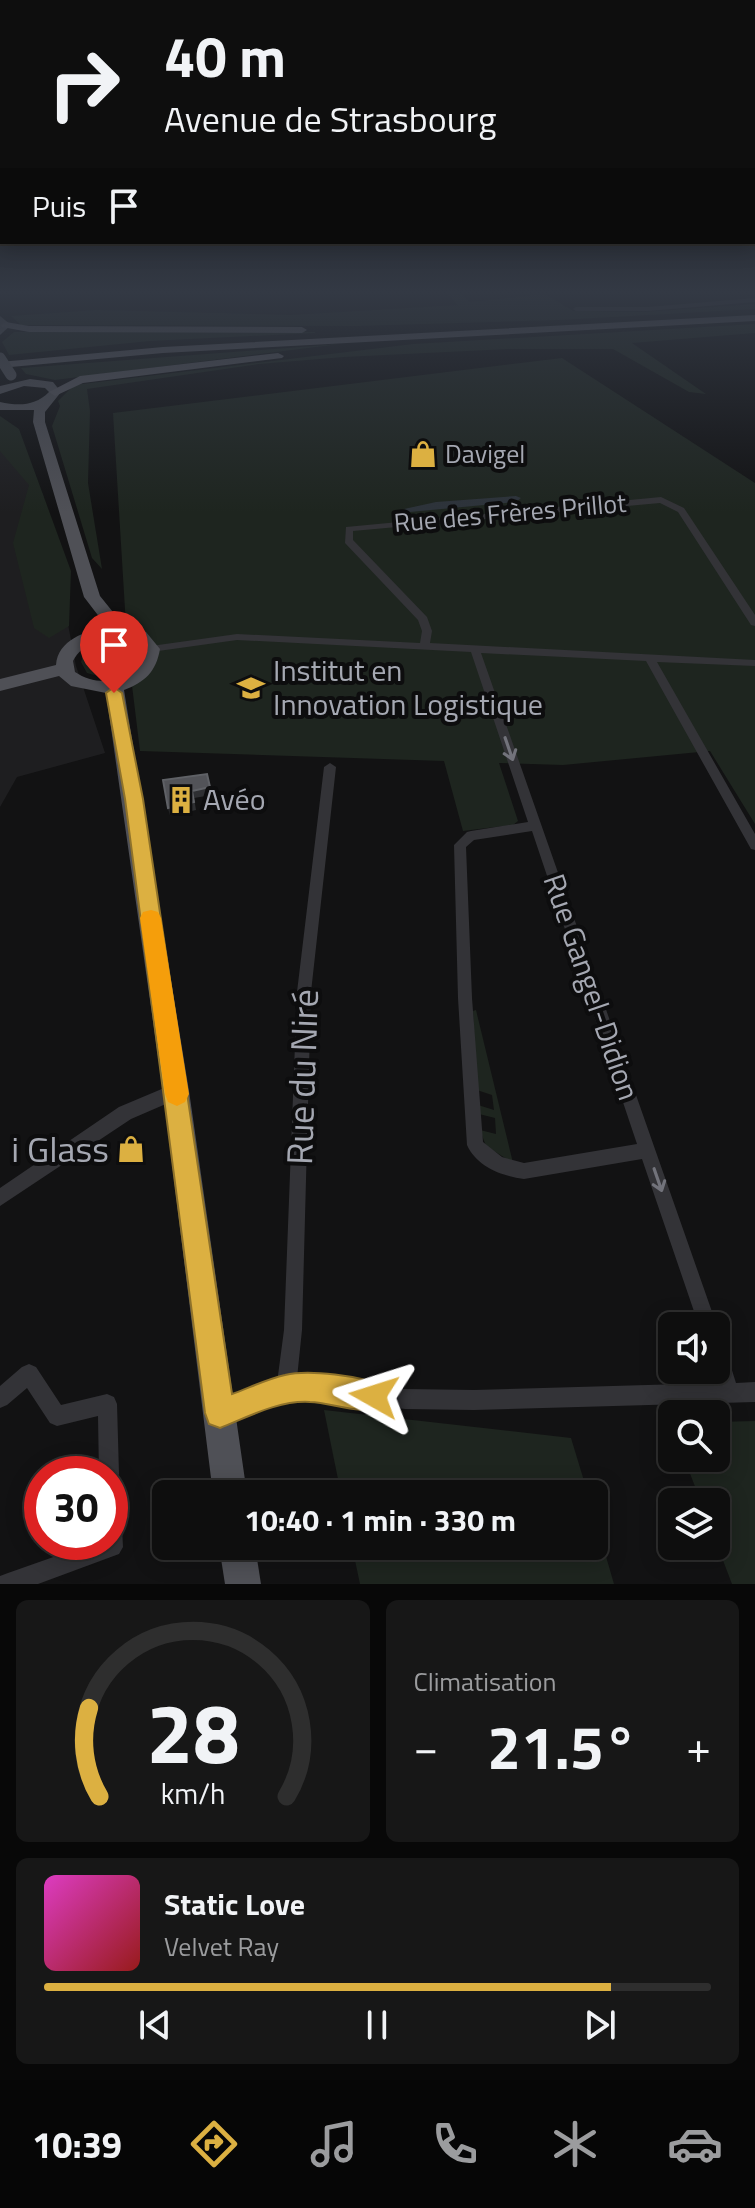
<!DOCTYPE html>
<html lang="fr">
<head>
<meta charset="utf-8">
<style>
	:root { --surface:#0e0e0e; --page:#171717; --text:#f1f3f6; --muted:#9b9c9e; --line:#2e2e2e; --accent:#dcb041 }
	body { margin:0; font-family:"Titillium Web",sans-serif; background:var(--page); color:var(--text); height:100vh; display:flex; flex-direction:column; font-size:30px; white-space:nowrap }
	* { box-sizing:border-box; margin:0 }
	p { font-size:26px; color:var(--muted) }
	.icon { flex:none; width:44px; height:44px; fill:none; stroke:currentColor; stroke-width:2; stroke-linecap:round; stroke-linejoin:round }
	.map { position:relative; height:1584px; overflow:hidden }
	.details { display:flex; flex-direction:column; gap:16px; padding:16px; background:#080808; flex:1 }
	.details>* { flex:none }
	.guide { position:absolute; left:0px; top:0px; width:756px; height:244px; box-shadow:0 4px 20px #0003,0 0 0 2px var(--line); background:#0e0e0e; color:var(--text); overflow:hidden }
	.fabs { position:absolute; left:658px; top:1312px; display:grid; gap:16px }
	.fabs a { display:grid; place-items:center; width:72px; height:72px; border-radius:12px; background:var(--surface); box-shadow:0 4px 20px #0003,0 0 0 2px var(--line); font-size:40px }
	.speed { position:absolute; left:24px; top:1456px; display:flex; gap:16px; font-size:40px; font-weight:700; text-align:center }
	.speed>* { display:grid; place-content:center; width:104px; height:104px; border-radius:50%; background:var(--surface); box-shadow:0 4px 20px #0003,0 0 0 2px var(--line); line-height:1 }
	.speed .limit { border:12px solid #d22; background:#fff; color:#111 }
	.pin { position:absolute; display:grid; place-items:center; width:68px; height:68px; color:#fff; margin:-82px -34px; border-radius:50% 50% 50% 0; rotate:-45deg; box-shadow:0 0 8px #0007 }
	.pin .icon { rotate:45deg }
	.me { position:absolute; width:88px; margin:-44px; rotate:276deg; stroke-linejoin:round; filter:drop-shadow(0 0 6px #0008) }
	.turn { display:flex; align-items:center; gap:28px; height:168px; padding:0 32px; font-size:36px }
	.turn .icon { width:104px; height:104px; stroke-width:2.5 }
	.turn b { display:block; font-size:56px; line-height:68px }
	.then { display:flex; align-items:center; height:76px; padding:0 32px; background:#0003; gap:16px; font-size:30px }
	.big { font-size:60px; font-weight:700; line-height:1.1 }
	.details .card { flex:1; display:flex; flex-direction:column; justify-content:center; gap:12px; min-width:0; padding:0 28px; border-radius:12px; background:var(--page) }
	.details .dial { align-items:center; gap:0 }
	.dial svg { height:208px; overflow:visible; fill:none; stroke:var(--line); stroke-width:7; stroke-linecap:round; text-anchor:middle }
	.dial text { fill:var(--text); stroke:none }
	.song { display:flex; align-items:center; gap:24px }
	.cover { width:96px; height:96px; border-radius:12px; background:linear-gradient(135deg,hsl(310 70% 55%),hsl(0 70% 35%)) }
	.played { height:8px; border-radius:4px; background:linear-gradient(90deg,var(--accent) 85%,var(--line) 85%) }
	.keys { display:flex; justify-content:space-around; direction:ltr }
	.heat { display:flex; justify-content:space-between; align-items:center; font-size:44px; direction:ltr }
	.details .tiles { flex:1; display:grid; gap:16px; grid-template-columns:1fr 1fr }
	.card:last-child { grid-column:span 2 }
	.trip { position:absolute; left:152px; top:1480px; width:456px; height:80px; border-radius:12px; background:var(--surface); box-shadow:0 4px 20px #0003,0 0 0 2px var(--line); font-weight:700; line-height:80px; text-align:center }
	.tabs { display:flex; height:128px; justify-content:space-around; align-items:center; background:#060606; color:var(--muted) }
	.tabs .icon { width:56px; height:56px }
	.tabs .on { color:var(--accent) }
	.tabs b { font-size:36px; color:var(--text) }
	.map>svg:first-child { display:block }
</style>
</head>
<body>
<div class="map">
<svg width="755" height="1584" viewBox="0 0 755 1584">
	<rect width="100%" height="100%" fill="#121213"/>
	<polygon fill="#1e1e20" points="0,446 43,494 76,666 105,753 17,777 0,807"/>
	<g fill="#1e251f">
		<polygon points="444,290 457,290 470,302 545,294 573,311 643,312 755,304 755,309 560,320 357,326 21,325 11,316 97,310 291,315 458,305"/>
		<polygon points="755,324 755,333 632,343 706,394 689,392 613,349 509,349 344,357 259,364 87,389 90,411 88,483 102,569 92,558 52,426 60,406 58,401 74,385 413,344"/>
		<polygon points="14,332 315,332 315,333 150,341 9,355 2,342"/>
		<polygon points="340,344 55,380 26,374 21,368"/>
		<path d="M562,358L755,483V824L710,751L563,765L499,763L518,821L513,825L463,831L444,761L140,751L130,669L102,677L87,673L81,662C87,643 109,639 127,642L113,413Z"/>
		<polygon points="0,416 19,429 71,571 69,626 49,638 34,628 13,543 29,485 0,451"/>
		<polygon points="476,1010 513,1163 486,1146 480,1130 496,1134 495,1118 479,1114 478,1105 494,1110 492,1095 477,1090 473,1011"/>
		<polygon points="324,1410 571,1438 588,1494 341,1494"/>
		<polygon points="755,1421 755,1584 732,1584 716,1542 716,1502 701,1502 684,1458 716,1458 716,1422"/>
		<polygon points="594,1515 614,1584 360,1584 352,1546 594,1546"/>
	</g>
	<polygon fill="#2d333a" points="516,496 521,498 516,502 410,512 404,509 436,502"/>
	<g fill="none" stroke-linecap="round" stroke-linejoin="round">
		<g fill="#333337" fill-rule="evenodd">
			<polygon points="755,298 755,302 648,311 576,311 573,309 576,307 648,307"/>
			<path d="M661,497L684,508L755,615V626L751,625L678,512L660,503L353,531V540L427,617L432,631L430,643L755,660V666L657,662L755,834V850L751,849L646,661L481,653L717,1326L716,1329V1326H699L642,1159L524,1179C502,1176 477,1167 467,1145L458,998L454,845L467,832L471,831L528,822L471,652L237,640L151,652L146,649L151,646L237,634L420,643L422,631L418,620L345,543L346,527ZM532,831L637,1144L524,1163L502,1157L483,1142L472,998L466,847L474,840Z"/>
			<polygon points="330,763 336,767 311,992 302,1330 297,1378 309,1377 405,1389 474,1390 717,1383 713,1370 716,1370 716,1340 723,1342 736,1383 755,1382 755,1402 474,1410 405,1409 309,1397 286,1399 223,1422 216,1419 213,1412 216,1405 277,1383 284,1330 297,992 324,767"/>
			<polygon points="176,1083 182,1085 184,1091 182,1097 131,1119 0,1206 0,1188 119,1107"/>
			<polygon points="29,1364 36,1367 61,1405 107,1394 114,1397 117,1404 119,1474 115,1482 117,1483 120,1490 123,1547 119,1554 38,1584 0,1584 0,1576 8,1573 96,1542 110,1542 110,1474 99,1474 98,1416 57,1426 50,1423 27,1388 7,1405 0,1408 0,1386 22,1367"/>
		</g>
		<g fill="#4f5056" fill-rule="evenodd">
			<polygon points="0,316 11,325 0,335"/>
			<path d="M30,379L53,382L61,392L45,412V422L100,596L125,627L146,632L160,649C156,672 145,682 124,690L189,1091L247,1494H213L163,1091L106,693L71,686L59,676L0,691V679L56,665C58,640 85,631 107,627L84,597L33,422L34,410H0V402C19,406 35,406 49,392L45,388L24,386L0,394V386ZM119,636L134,640L142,650C136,682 100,689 75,672L73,661C83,643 99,638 119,636Z"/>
			<polygon points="219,1546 255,1546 261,1584 225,1584"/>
		</g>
		<g fill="#58585f" fill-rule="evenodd">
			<polygon points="755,315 755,321 163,353 0,368 0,362 163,347"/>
			<polygon points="6,322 29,326 302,327 307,330 302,333 29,332 2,327 1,325"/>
			<polygon points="278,353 284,356 282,358 83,383 55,396 49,392 80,376"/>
		</g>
		<polyline stroke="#4f5056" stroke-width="11" points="0,358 11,375"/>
	</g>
	<polygon fill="#2e2f32" points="210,787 212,795 194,798 196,810 170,816 168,808 192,791"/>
	<polygon fill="#525358" stroke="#5f6166" stroke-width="2" points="207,774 210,787 192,791 194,802 168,808 163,780"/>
	<defs><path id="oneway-shaft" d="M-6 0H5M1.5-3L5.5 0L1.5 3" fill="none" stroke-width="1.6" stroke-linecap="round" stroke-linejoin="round" transform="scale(2)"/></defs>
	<g stroke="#72737b">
		<use href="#oneway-shaft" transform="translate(509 749) rotate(71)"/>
		<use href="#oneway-shaft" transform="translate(658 1180) rotate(71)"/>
	</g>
	<linearGradient id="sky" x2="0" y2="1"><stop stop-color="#0a0a0a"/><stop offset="0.57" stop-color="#333944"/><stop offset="1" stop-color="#333944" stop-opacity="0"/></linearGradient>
	<rect width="755" height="512" fill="url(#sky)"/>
	<path fill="#dcb041" stroke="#8f722a" stroke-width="2" d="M114,687L122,693L143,799L232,1394C249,1388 267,1379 285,1375C309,1369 361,1376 384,1386L388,1396L384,1406C361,1416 334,1403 310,1402C279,1400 248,1417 220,1428L209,1424L205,1413L125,799L106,693Z"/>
	<polygon fill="#f59e0b" points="151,910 158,912 161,918 189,1094 185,1102 177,1106 168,1102 165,1094 140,918 143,912"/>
	<defs>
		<g id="shop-bare" transform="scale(2.16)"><path d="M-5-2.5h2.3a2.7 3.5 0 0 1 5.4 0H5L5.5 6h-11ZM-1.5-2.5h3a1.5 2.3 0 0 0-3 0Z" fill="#dcb041" stroke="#0d0d0e" stroke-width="2.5" paint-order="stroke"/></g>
		<g id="university-bare" transform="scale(2.16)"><path d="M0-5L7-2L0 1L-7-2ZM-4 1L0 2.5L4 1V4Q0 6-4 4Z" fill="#dcb041" stroke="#0d0d0e" stroke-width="2.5" paint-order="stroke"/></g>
		<g id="building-bare" transform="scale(2.16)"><path d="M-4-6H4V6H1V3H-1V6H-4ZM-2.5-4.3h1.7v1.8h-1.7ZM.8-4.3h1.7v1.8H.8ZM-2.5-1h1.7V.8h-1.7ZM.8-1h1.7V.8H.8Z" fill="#dcb041" stroke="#0d0d0e" stroke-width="2.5" paint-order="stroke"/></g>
	</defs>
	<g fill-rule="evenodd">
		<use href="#shop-bare" x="423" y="454"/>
		<use href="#university-bare" x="251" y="688"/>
		<use href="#building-bare" x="181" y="800"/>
		<use href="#shop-bare" x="131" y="1149"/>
	</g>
	<g text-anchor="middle" stroke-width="8" stroke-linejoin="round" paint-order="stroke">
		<g font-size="26" fill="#a5a8b2" stroke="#0d0d0e" text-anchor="start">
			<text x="445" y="463">Davigel</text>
		</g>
		<g font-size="26" fill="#a5a8b2" stroke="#0d0d0e">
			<text transform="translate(510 513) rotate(-5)" y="9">Rue des Frères Prillot</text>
		</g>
		<g font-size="30" fill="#a5a8b2" stroke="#0d0d0e" text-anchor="start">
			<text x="273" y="681">Institut en<tspan x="273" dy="34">Innovation Logistique</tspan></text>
			<text x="203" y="810">Avéo</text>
		</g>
		<g font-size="30" fill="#a5a8b2" stroke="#0d0d0e">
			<text transform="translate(591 987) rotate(71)" y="10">Rue Gangel-Didion</text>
		</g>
		<g font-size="36" fill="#a5a8b2" stroke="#0d0d0e">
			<text transform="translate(302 1077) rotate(-88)" y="13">Rue du Niré</text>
		</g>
		<g font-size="36" fill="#a5a8b2" stroke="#0d0d0e" text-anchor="end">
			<text x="109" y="1162">i Glass</text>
		</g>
	</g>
</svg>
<div class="fabs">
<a><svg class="icon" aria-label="sound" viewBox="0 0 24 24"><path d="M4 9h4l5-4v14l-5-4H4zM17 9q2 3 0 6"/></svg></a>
<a><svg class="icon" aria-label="search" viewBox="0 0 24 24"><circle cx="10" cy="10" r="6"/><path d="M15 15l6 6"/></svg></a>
<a><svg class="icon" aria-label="layers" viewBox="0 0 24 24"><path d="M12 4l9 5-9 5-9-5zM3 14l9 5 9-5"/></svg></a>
</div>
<div class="speed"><div class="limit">30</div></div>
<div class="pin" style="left:114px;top:693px;background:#d93025"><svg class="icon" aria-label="arrive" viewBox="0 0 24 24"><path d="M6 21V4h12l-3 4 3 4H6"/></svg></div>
<svg class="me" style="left:374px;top:1396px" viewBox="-20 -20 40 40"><path d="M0-17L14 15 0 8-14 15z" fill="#dcb041" stroke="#fff" stroke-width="4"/></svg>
<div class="trip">10:40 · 1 min · 330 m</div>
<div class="guide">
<div class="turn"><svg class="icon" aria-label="right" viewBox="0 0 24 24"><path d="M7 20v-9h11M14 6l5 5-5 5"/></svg><div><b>40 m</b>Avenue de Strasbourg</div></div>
<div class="then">Puis<svg class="icon" aria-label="arrive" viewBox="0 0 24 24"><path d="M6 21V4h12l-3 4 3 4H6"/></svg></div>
</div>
</div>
<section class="details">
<div class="tiles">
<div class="card dial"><svg viewBox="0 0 100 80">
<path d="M14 69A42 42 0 1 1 86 69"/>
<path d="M14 69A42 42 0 0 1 10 35" stroke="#dcb041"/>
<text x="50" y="56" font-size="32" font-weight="700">28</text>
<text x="50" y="72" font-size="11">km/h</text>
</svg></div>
<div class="card"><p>Climatisation</p>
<div class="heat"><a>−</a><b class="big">21.5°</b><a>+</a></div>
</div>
<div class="card">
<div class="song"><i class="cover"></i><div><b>Static Love</b><p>Velvet Ray</p></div></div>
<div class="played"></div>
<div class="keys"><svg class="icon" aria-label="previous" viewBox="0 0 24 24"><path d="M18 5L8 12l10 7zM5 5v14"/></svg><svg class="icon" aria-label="pause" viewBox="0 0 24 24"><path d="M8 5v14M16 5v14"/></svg><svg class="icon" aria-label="next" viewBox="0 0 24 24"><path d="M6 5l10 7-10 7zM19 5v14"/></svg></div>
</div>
</div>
</section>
<nav class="tabs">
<b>10:39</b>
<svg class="icon on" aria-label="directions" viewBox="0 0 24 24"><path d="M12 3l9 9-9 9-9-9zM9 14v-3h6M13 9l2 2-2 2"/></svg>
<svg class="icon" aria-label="music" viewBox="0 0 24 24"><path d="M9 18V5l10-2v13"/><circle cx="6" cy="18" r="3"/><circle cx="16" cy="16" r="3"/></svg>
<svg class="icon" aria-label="phone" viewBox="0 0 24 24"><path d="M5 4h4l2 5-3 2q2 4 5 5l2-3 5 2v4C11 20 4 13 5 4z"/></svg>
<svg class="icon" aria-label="climate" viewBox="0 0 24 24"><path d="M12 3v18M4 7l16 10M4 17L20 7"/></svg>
<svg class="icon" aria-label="car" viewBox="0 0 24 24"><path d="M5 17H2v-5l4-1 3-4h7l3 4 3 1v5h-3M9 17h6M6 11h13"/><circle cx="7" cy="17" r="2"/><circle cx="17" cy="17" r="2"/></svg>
</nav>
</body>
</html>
